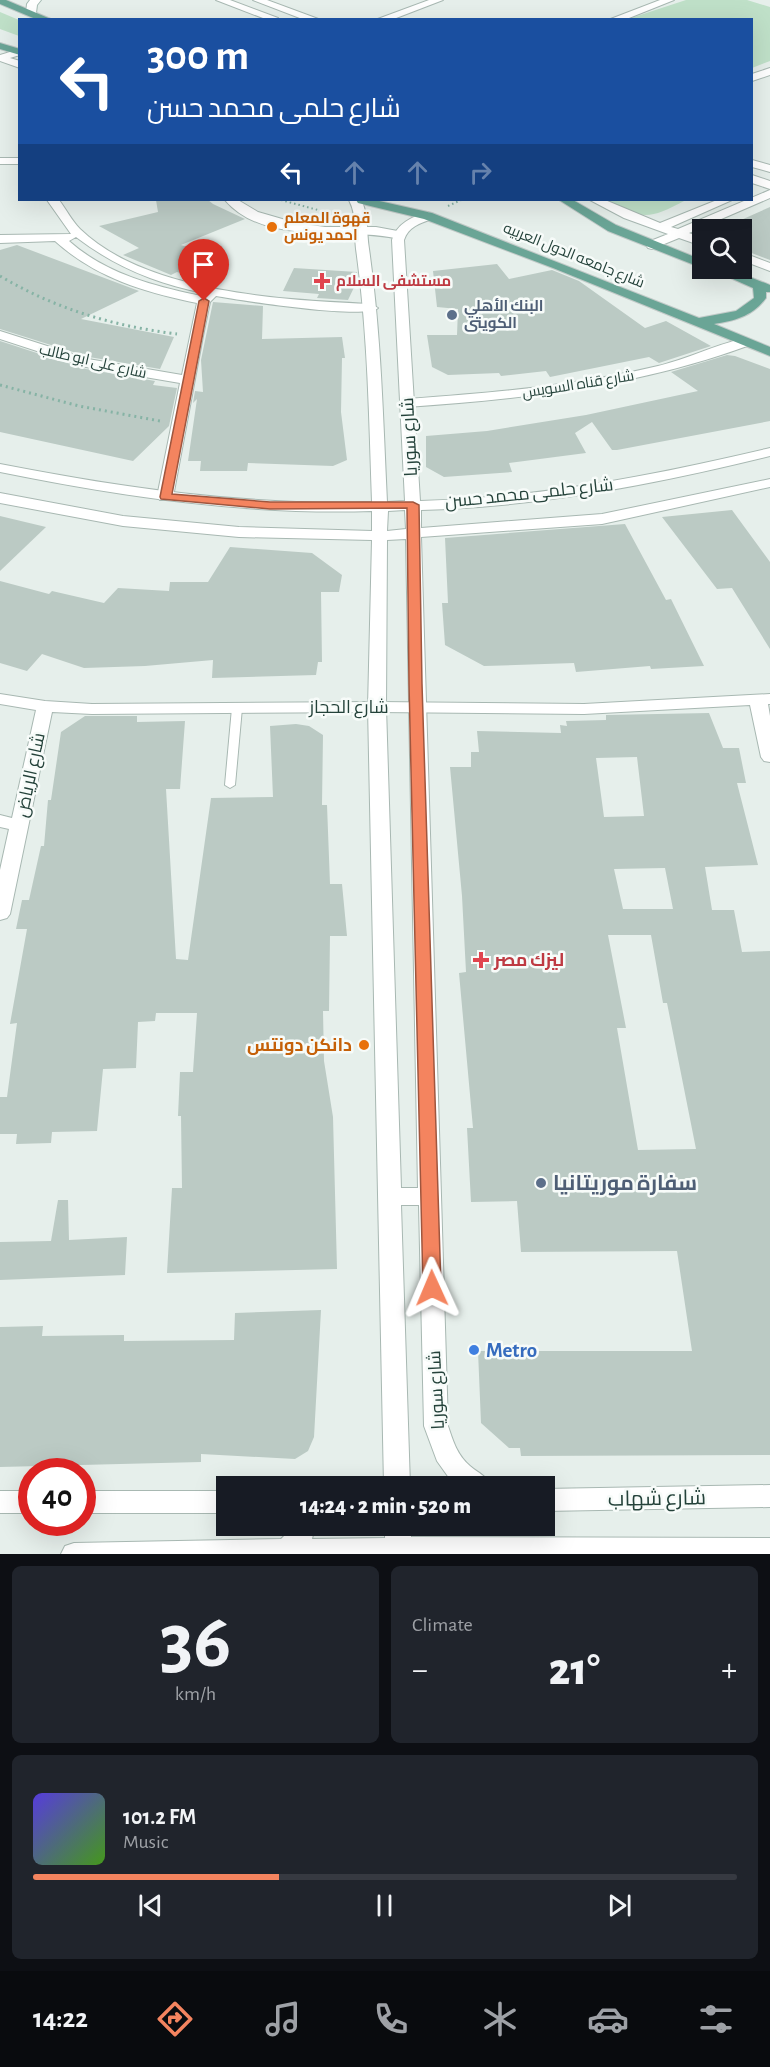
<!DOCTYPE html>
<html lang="en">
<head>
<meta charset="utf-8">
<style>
	:root { --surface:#171b24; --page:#20242c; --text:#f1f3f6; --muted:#9ea1a6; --line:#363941; --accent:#f4845f }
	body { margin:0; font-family:"Alegreya Sans",Cairo,sans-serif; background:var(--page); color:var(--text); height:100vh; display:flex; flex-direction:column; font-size:22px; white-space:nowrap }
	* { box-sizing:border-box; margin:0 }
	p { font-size:20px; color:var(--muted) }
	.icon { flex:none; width:33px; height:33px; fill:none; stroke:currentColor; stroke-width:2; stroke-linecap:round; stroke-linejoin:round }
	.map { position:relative; height:1554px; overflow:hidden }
	.side { display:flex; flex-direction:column; gap:12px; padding:12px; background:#0d0f14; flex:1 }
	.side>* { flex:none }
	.top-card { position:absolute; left:18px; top:18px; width:735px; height:183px; border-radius:0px; box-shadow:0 6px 24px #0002; background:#1a4fa0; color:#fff; overflow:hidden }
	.controls { position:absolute; left:692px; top:219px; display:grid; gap:12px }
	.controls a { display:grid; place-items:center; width:60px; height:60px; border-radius:0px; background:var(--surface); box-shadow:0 6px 24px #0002; font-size:30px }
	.speed { position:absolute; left:18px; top:1458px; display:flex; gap:12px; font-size:30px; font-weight:700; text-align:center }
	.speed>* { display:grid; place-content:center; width:78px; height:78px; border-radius:50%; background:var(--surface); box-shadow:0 6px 24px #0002; line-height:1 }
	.speed .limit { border:9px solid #d22; background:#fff; color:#111 }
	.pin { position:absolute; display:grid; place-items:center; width:51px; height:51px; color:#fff; margin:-62px -26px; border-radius:50% 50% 50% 0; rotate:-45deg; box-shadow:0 0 6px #0007 }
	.pin .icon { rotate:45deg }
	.me { position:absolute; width:66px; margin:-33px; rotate:359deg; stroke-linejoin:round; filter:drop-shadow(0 0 4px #0008) }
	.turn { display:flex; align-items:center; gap:21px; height:126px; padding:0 30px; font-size:27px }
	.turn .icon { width:78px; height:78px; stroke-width:2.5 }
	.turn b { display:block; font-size:42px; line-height:51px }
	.lanes { display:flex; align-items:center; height:57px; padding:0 30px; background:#0003; justify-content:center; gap:30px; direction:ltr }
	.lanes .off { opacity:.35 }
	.big { font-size:45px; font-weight:800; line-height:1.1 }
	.side .card { flex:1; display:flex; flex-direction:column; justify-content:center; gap:9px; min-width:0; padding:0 21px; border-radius:9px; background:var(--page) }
	.side .dial { align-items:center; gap:0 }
	.dial b { font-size:78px; line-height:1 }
	.song { display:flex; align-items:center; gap:18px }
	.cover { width:72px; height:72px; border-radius:9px; background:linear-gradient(135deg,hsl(250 70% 55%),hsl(100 70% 35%)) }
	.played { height:6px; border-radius:3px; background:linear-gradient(90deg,var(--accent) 35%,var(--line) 35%) }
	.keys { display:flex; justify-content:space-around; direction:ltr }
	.heat { display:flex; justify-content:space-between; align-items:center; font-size:33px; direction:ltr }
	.side .tiles { flex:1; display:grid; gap:12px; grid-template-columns:1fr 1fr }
	.card:last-child { grid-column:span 2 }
	.trip { position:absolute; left:216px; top:1476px; width:339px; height:60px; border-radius:0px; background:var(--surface); box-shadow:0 6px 24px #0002; font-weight:800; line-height:60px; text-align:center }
	.dock { display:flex; height:96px; justify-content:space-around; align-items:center; background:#090b0e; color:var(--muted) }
	.dock .icon { width:42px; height:42px }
	.dock .on { color:var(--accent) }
	.dock b { font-size:27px; color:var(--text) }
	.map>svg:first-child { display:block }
</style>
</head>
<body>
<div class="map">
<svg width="770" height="1554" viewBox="0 0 770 1554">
	<rect width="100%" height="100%" fill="#e6efeb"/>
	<g fill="#bfe0c8">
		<polygon points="686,0 747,0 770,7 770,61 752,68 752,20 628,19"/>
		<polygon points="0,12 19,20 19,36 0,29"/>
		<path d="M605,200H686C648,220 643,220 605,200Z"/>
	</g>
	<g fill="#bbcac4" fill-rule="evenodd">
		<polygon points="156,200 208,200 213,204 245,219 181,245 209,254 199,278 177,272 171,275 123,255 139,248 99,226 158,212"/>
		<polygon points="770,207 770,260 741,249 741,220"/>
		<polygon points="17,245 139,291 81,319 174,337 160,369 89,357 0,329 0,250"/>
		<polygon points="497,264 509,279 552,270 579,281 645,328 666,321 711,346 659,363 649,357 550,377 546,371 501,376 499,373 448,375 432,367 427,335 457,335 458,309 437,307 433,271"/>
		<polygon points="294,268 357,272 358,279 348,300 317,298 319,294 283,291"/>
		<polygon points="213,302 263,306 262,339 342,337 345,358 342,358 341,412 347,460 333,466 248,463 247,471 200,471 201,461 188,461 197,399 193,403 195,391 203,392 201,360"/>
		<polygon points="0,341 86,369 155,381 153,385 177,388 169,426 133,461 0,432"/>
		<polygon points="727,355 735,356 770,369 770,421 617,450 612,450 592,422 575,433 586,453 509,463 512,472 444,477 426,467 426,436 487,431 586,415 698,391 671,372"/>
		<polygon points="732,510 770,562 770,649 732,588 717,589 662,517"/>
		<polygon points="0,516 46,527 0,571"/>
		<polygon points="625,524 666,600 671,599 704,666 651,669 650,666 576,672 574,663 484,666 445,645 442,603 448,603 445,538"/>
		<polygon points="230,547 312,553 342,575 339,592 321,592 322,662 318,662 316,675 212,678 213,660 145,666 84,668 42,654 27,671 0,663 0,581 49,594 52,591 104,603 118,588 169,591 170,582 208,582"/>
		<path d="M709,713L723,748H739L746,783H737L758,865L705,867L712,910H734L742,952L770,951V1455L521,1456L520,1448H509L481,1423L478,1351H692L677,1251L521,1252L517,1201L471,1202L467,1128H473L459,973L466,972L462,896L450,767H471V752H479L477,731L561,733L560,725L567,726L566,721L606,720V715ZM637,757L644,816L604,817L596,758ZM665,868L673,909H623L614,869ZM608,935H651L663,1003H667L696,1149L638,1150L617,1028H626Z"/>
		<polygon points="85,716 137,716 137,722 185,721 180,789 166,789 176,959 188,960 211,798 273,797 270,726 296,724 309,726 323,735 322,805 327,805 330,884 342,884 347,936 330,936 329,1011 323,1011 324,1061 333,1117 337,1269 167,1273 172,1188 182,1188 181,1116 178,1116 180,1072 193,1072 197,1013 156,1013 155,1021 138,1022 136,1068 103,1069 97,1131 52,1132 51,1143 16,1144 17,1134 0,1134 0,1097 7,1097 17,1023 10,1024 27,929 16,929 22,900 29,900 41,846 44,846 48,800 51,800 61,732"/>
		<polygon points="58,1200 68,1200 69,1240 127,1237 125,1275 0,1280 0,1242 51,1241"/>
		<polygon points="321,1310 314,1437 308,1451 295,1459 201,1454 201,1462 0,1467 0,1327 43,1326 42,1336 124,1335 124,1341 234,1340 235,1313"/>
	</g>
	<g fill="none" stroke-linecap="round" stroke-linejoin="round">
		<g stroke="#a8b8b2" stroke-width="2">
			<polygon id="service" points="237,705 242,708 235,785 230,788 225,785 232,708"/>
		</g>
		<g stroke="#a8b8b2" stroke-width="2">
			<g id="minor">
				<polygon points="216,0 230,0 278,18 268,20"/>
				<polygon points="253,0 267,0 321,20 305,20"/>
				<polygon points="429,0 443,0 391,20 375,20"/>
				<polygon points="660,0 674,0 624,20 608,20"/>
				<polygon points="20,49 20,55 0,61 0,55"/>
				<polygon points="770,68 770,75 752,81 752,74"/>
				<polygon points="752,160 770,165 770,172 752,167"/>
				<polygon points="752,175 770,181 770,189 752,183"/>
				<polygon points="770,190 770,198 689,233 702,238 702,246 679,238 652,249 648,248 646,245 648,242 668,234 624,218 590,200 605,200 660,223 717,200 732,200 671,227 678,229"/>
				<path d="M47,200H59C66,209 72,221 80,229C146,293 283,300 371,304L378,308C365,320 238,300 216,296L210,302L203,336L173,497L170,500H160L157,497L180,383L86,367L0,339V331L88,359L182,375L197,303C144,292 96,278 55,241L0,243V235L71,234ZM76,237C114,266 156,284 204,293L201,296C154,286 106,274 69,241Z"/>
				<path d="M225,200H238L258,212L296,223L325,227H376L403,232L405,235L399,239C347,226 265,247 225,200Z"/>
				<polygon points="741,252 770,263 770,271 741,260"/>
				<path d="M745,338L752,342L750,345C639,386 525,399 407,407L400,403L407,399C491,393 575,386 658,366C687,359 715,345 745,338Z"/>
				<polygon points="0,694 45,701 92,704 377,702 584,704 770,694 770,704 768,704 770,716 770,762 764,761 761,757 750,705 584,714 377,712 92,714 52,712 10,914 7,918 0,920 0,870 9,829 0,827 0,815 12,818 36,710 0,704"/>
			</g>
		</g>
		<g stroke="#a8b8b2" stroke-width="2">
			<g id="tertiary">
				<polygon points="0,55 20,61 20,68 0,61"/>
				<rect x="0" y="158" width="20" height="6"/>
				<path d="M349,200H361C369,215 366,231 369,249C381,332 383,417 387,502L405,501L392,240C397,223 412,217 428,212L434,216L432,219C420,223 408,227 404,240L420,501C539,498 655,475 770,448V456C656,484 539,507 421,510V528L602,514L770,479V487L602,524L421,537L448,1426C453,1441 457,1455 470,1466C478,1473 487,1476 491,1486H458L452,1482L437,1461L424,1426L419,1205H401L410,1486H384L368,707L372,540L239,537L123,526L0,503V493L123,516L239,527L372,531V511C247,515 123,497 0,472V464C123,488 247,506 372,502C369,418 368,333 356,249C354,232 357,215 349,200ZM405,510L406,529L387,531L388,511ZM406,539L418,1188H401L386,707L387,540Z"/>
				<polygon points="770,1485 770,1507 544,1511 544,1489"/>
				<rect x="0" y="1491" width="32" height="22"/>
				<rect x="82" y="1491" width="144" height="22"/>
				<polygon points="289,1526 315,1526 312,1539 385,1538 385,1526 411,1526 411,1537 770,1538 770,1554 61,1554 65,1546 74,1543 281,1539 288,1532"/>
			</g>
		</g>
		<g stroke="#a4bbb3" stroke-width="2">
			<polygon id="secondary" points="30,0 41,0 37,5 36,13 31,16 26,13 27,4"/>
		</g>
		<g stroke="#c2cac8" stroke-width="2">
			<g id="primary">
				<polygon points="0,0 6,0 53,20 38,20 0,4"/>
				<polygon points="0,43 20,49 20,55 0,49"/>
				<path d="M356,200H375L432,213L699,318L736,311L754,298L753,288L708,268C731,268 749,277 770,285V292H766V298C753,316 735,321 714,324L770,347V356L553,268L424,219L358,203Z"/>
				<polygon points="559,200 573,200 616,225 702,260 702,268 608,231"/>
			</g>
		</g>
		<g stroke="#86b3a5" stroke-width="2" stroke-dasharray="1.5 3" stroke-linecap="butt">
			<polyline points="281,200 318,210"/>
			<polyline points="448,206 461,200"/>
		</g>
		<g stroke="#86b3a5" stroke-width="3" stroke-dasharray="2 4" stroke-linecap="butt">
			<path d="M0,276C56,309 113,326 177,334"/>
			<polyline points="0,385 79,406 160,421"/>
		</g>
		<use href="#service" fill="#fff" fill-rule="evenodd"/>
		<use href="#minor" fill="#fff" fill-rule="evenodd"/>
		<use href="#tertiary" fill="#fff" fill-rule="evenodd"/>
		<use href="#secondary" fill="#fff" fill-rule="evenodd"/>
		<use href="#primary" fill="#6aa596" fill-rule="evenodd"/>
	</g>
	<polygon fill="#f4845f" stroke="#9f563e" stroke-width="1.5" points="204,298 209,301 172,494 270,502 413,502 419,505 422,684 441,1288 438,1293 432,1295 426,1293 423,1288 409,684 407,508 270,509 161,499 160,497 199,301"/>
	<g fill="#e8710a" stroke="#f7fbf9" stroke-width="2">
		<circle cx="272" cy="227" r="6"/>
		<circle cx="364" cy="1045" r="6"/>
	</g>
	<g fill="#e0444e" stroke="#f7fbf9" stroke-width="2">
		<path d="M319 272h6v6h6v6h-6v6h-6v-6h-6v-6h6z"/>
		<path d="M478 951h6v6h6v6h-6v6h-6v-6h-6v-6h6z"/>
	</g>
	<g fill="#5c6f8a" stroke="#f7fbf9" stroke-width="2">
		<circle cx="452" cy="315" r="6"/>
		<circle cx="541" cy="1183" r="6"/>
	</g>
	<circle fill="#3f7fe0" stroke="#f7fbf9" stroke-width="2" cx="474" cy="1350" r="6"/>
	<g text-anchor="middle" stroke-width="5" stroke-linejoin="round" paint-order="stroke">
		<g font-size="15" font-weight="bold" fill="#c56008" stroke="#f7fbf9" text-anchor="start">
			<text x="284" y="223">قهوة المعلم<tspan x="284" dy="17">احمد يونس</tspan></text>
		</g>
		<g font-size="15" fill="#24423a" stroke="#f7fbf9">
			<text transform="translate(574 255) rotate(22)" y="5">شارع جامعه الدول العربيه</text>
			<text transform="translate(93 361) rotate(13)" y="5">شارع على ابو طالب</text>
			<text transform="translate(578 384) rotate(-9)" y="5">شارع قناه السويس</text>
		</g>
		<g font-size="15" font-weight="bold" fill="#be3a42" stroke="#f7fbf9" text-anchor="start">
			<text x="336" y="286">مستشفى السلام</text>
		</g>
		<g font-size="15" font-weight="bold" fill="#4e5e75" stroke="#f7fbf9" text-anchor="start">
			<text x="464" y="311">البنك الأهلي<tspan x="464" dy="17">الكويتى</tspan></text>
		</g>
		<g font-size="18" fill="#24423a" stroke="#f7fbf9">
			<text transform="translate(409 437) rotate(-93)" y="6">شارع سوريا</text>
			<text transform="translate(529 493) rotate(-6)" y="6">شارع حلمى محمد حسن</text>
			<text x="349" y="713">شارع الحجاز</text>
			<text transform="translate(30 775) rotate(-78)" y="6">شارع الرياض</text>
			<text transform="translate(436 1390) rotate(-93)" y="6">شارع سوريا</text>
		</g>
		<g font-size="18" font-weight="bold" fill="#be3a42" stroke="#f7fbf9" text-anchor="start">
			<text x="494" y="966">ليزك مصر</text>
		</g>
		<g font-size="18" font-weight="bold" fill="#c56008" stroke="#f7fbf9" text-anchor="end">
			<text x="352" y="1051">دانكن دونتس</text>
		</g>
		<g font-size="21" font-weight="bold" fill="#4e5e75" stroke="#f7fbf9" text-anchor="start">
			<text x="553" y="1190">سفارة موريتانيا</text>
		</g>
		<g font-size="21" font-weight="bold" fill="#366cbe" stroke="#f7fbf9" text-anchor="start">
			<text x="486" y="1357">Metro</text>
		</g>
		<g font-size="21" fill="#24423a" stroke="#f7fbf9">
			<text transform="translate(657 1498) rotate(-1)" y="7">شارع شهاب</text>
		</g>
	</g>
</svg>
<div class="controls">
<a><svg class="icon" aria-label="search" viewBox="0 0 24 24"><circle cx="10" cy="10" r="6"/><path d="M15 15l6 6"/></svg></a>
</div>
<div class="speed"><div class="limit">40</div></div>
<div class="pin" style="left:204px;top:301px;background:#d93025"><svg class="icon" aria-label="arrive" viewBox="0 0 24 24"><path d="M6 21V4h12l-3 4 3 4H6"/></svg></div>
<svg class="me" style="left:432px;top:1288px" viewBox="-20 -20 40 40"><path d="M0-17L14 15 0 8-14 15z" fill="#f4845f" stroke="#fff" stroke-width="4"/></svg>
<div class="trip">14:24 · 2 min · 520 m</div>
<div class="top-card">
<div class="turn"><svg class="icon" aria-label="left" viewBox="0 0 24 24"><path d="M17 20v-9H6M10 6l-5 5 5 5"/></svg><div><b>300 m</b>شارع حلمى محمد حسن</div></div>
<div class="lanes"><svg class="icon" aria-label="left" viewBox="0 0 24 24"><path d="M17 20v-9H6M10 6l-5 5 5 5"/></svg><svg class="icon off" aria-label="ahead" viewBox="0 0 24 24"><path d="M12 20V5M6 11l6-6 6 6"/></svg><svg class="icon off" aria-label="ahead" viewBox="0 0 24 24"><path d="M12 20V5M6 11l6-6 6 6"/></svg><svg class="icon off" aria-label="right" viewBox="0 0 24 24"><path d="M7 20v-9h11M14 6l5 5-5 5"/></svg></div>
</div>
</div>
<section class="side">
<div class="tiles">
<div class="card dial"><b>36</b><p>km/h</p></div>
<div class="card"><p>Climate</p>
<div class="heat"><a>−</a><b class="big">21°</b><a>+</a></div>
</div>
<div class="card">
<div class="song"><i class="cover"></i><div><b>101.2 FM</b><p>Music</p></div></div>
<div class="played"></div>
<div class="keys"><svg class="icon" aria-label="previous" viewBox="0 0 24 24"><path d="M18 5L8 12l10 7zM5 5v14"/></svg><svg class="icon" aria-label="pause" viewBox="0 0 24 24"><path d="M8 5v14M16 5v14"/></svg><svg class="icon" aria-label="next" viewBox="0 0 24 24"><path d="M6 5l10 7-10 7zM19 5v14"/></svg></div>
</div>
</div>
</section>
<nav class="dock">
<b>14:22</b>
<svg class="icon on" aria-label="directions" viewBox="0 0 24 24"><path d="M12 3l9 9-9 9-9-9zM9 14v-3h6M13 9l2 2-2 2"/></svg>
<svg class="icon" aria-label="music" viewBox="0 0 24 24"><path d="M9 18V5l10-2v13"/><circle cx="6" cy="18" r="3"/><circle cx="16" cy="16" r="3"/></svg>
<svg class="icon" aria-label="phone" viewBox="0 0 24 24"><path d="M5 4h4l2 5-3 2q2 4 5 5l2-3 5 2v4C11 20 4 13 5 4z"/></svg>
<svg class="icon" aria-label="climate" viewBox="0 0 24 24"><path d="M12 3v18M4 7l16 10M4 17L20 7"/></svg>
<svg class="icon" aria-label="car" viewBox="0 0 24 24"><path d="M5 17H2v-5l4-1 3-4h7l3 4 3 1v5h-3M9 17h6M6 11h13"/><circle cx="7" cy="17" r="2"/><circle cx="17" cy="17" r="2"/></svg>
<svg class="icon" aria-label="filters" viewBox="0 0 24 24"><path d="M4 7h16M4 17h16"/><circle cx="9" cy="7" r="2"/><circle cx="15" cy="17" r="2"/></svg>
</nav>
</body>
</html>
